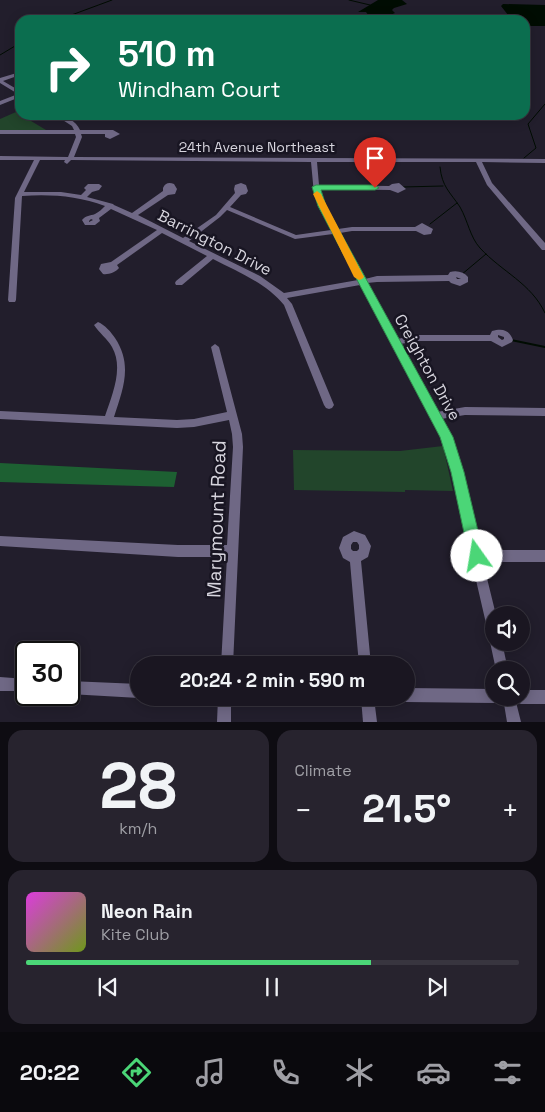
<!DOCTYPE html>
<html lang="en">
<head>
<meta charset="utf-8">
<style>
	:root { --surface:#1a1621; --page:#27232e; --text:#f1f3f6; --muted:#9f9fa5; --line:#38353f; --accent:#4bd677 }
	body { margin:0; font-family:"Space Grotesk",sans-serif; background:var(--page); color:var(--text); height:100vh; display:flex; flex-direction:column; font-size:19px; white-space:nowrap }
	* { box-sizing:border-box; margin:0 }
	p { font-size:16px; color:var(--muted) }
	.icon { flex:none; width:28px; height:28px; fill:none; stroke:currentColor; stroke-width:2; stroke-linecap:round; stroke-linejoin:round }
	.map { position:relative; height:722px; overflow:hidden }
	.details { display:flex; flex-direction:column; gap:8px; padding:8px; background:#0e0c12; flex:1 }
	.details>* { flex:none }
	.guide { position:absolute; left:15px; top:15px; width:515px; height:105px; border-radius:15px; box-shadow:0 2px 12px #0003,0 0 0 1px var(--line); background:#0b6e4f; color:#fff; overflow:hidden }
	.tools { position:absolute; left:485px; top:606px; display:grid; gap:10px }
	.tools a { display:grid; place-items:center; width:45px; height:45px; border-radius:50%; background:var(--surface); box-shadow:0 2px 12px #0003,0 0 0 1px var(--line); font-size:25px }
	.speed { position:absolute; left:15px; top:641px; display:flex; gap:10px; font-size:25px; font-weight:700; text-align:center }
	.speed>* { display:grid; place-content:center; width:65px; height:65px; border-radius:50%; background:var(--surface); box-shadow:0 2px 12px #0003,0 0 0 1px var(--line); line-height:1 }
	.speed .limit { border:2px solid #111; border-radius:8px; background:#fff; color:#111 }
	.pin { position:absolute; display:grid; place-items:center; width:42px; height:42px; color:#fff; margin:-51px -21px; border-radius:50% 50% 50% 0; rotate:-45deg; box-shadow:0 0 5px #0007 }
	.pin .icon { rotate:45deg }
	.me { position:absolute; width:55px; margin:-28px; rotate:347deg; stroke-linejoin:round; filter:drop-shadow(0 0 4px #0008) }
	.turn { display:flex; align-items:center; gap:18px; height:105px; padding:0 20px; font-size:22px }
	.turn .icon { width:65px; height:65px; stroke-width:2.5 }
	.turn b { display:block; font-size:35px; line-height:42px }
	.big { font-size:38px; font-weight:700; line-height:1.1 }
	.details .card { flex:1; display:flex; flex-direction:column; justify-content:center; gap:8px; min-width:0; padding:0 18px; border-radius:15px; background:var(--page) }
	.details .dial { align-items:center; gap:0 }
	.dial b { font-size:65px; line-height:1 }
	.song { display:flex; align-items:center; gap:15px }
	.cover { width:60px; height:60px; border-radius:8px; background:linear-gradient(135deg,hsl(300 70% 55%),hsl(80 70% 35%)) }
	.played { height:5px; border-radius:2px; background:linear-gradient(90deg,var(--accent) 70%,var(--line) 70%) }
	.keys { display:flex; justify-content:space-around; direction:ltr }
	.heat { display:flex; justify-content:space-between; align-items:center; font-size:28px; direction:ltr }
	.details .tiles { flex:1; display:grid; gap:8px; grid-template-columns:1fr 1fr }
	.card:last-child { grid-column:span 2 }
	.trip { position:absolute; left:130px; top:656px; width:285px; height:50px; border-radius:25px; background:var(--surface); box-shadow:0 2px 12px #0003,0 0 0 1px var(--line); font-weight:700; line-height:50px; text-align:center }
	.tabs { display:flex; height:80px; justify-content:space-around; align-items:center; background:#0a090d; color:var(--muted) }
	.tabs .icon { width:35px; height:35px }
	.tabs .current { color:var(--accent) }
	.tabs b { font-size:22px; color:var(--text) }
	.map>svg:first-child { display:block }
</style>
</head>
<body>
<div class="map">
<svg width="545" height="722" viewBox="0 0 545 722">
	<rect width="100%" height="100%" fill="#221e2c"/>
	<g fill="#22452b">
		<polygon points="16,112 46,130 0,130 0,119"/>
		<polygon points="443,446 453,491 405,490 405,492 294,490 293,450 400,451"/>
	</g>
	<polygon fill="#1d6032" points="0,463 177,472 174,487 0,482"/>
	<g fill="#000c02">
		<polygon points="378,0 402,0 407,4 394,8 392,10 395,13 379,20 371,19 366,12 358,12"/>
		<polygon points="503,4 545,5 545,26 525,26 525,20 512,20 501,6"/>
	</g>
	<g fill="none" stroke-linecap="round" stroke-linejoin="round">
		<g stroke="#000c02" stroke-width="1">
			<polyline points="349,0 370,5"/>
			<polyline points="58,20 112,0"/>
			<polyline points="0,55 20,43"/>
			<polyline points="524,158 536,148 528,124 545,104"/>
			<path d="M440,167C442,187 450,192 460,207C468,221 470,237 480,248C502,272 531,283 545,313"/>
			<polyline points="403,187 443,186"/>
			<polyline points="430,224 457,203"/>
			<polyline points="461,275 486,254"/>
		</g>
		<polyline stroke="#000c02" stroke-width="2" points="511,340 545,347"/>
		<g fill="#6f6885" fill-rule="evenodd">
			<polygon points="20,72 20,75 3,81 20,91 20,97 0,105 0,101 18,94 0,83 0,78"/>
			<path d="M55,115C65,115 76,121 80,130H113L120,134L110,139L105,137V134H81L82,137L74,157L545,159V163L482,162L492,183L545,243V250H542L487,185L476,162H317L319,185L389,186L392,184L399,183L406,189L398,193L390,190L320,189C321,203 331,217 338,229L352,227H415L422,223L433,229L431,234L424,235L416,231H352L340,233L365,279L377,276L448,275L450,272C457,270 464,272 468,277V282L460,286L451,283L449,281L377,282L367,283L397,339L419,335H490L492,331C503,328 509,330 513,340L512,342L502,347L491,341H419L400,344L437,412L465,407L545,408V416L465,415L441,419L455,446L480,550H545V562H483L496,615H494V642H502L508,670H496L490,642L492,637L490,636L488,632L445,446L360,285L287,298L292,304L334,405L332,408L329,409L326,408L324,405L284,305C266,283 238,272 213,259L182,285H176L175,283L176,281L207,256L162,233L117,265L119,268C116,272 108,275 103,274L99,269L101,264L111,262L157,230L111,209L99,218L100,221L95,225H85L82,220C86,215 90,216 95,214C99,212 102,209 105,206C78,196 51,194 22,196L16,300L15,302H9L8,300L15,198L34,160H0V156L68,157L76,137L75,134H0V130H74L72,126ZM40,160H65L64,162L67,164L71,160L311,162L314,194L331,230L296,235L230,207L241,195L246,194L248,191L246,185L241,183L235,185L234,189L235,193L216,215L183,238L138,215L168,195L175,194L177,189L174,184C169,182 165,183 163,188V191L132,213L114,205L113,204L87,197L92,192L99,190L102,186L99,184H88L84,188L86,190L81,195L61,192H24ZM227,210L295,239L333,234L358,280L284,293L260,276L189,241L220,217ZM91,219L93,220L89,222V221ZM456,277L461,279H457ZM498,335L504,337V339L502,340L498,337Z"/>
			<path d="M98,322C105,325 111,332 115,338C133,365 123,389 114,417L177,420L194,419L227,412L211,347L215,344L219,347L242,434L243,447L233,665H221L227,557H178L0,546V536L178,545H227L233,447L232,434L229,420L194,427L177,428L0,419V411L105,416C112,395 124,368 112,347C107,338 99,333 94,325Z"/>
			<path d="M354,531L365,535L371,546L368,557L361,561L371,665H359L350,562L343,558L339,548L343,537ZM353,542H357L359,545V549L357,551H353L351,549V545Z"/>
			<polygon points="0,677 26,679 26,691 0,691"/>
			<polygon points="69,681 139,684 139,698 69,694"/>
			<polygon points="406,688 494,689 494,698 500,698 499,701 494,703 406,702 401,700 400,698 406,698"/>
			<polygon points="521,690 545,690 545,704 521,704 516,702 521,722 507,722 503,698 521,698"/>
			<polygon points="218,698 231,698 231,722 217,722"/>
			<polygon points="361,698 374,698 377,722 363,722"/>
		</g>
	</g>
	<polygon fill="#4bd677" stroke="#318b4d" points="316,185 375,185 379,188 375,190 321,190 326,206 453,437 464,472 484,556 482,561 477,563 471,561 469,556 451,472 440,437 318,206 312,187"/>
	<polygon fill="#f59e0b" points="317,191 321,194 364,277 362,279 359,280 354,277 313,194"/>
	<g text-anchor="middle" stroke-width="5" stroke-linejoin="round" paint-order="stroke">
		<g font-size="14" fill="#d7d5de" stroke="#181522">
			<text x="257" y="152">24th Avenue Northeast</text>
		</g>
		<g font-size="16" fill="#d7d5de" stroke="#181522">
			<text transform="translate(215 242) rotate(27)" y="6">Barrington Drive</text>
			<text transform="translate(428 367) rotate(61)" y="6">Creighton Drive</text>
		</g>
		<g font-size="19" fill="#d7d5de" stroke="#181522">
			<text transform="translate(216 519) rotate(-88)" y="7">Marymount Road</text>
		</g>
	</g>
</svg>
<div class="tools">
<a><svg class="icon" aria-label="sound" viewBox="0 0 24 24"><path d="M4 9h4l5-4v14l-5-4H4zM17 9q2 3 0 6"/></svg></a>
<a><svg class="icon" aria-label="search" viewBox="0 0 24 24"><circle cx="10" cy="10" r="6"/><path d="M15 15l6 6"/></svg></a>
</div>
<div class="speed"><div class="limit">30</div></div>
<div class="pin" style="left:375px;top:188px;background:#d93025"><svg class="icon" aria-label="arrive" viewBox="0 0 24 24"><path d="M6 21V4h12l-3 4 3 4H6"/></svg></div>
<svg class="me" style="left:477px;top:556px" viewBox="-20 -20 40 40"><circle r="19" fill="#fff"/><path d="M0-13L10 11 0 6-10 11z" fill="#4bd677"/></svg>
<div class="trip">20:24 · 2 min · 590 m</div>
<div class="guide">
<div class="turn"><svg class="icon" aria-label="right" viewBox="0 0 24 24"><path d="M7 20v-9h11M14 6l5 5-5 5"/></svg><div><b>510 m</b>Windham Court</div></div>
</div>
</div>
<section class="details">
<div class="tiles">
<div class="card dial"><b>28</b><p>km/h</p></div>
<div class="card"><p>Climate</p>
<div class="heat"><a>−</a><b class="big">21.5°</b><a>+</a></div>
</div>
<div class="card">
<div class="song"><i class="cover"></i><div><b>Neon Rain</b><p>Kite Club</p></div></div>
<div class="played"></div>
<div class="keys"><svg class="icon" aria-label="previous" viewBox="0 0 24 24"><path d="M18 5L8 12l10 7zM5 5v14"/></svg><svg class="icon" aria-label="pause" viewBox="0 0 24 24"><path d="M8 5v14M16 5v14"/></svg><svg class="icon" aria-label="next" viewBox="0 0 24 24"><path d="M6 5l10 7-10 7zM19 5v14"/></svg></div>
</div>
</div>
</section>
<nav class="tabs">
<b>20:22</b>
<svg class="icon current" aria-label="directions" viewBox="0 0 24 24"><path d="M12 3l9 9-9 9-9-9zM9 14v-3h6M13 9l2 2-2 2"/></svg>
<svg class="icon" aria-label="music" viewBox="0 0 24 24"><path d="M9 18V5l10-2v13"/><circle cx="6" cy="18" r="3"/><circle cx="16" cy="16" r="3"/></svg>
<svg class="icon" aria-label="phone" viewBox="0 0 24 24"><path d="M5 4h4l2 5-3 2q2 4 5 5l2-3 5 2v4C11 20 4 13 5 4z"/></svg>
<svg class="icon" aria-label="climate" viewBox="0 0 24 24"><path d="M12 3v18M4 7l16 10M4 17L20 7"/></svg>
<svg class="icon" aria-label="car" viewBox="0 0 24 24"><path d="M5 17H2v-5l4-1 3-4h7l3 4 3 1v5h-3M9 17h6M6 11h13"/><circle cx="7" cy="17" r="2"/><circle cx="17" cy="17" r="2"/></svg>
<svg class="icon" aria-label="filters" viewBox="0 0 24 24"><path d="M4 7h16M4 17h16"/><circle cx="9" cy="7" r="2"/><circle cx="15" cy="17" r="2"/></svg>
</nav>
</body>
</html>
